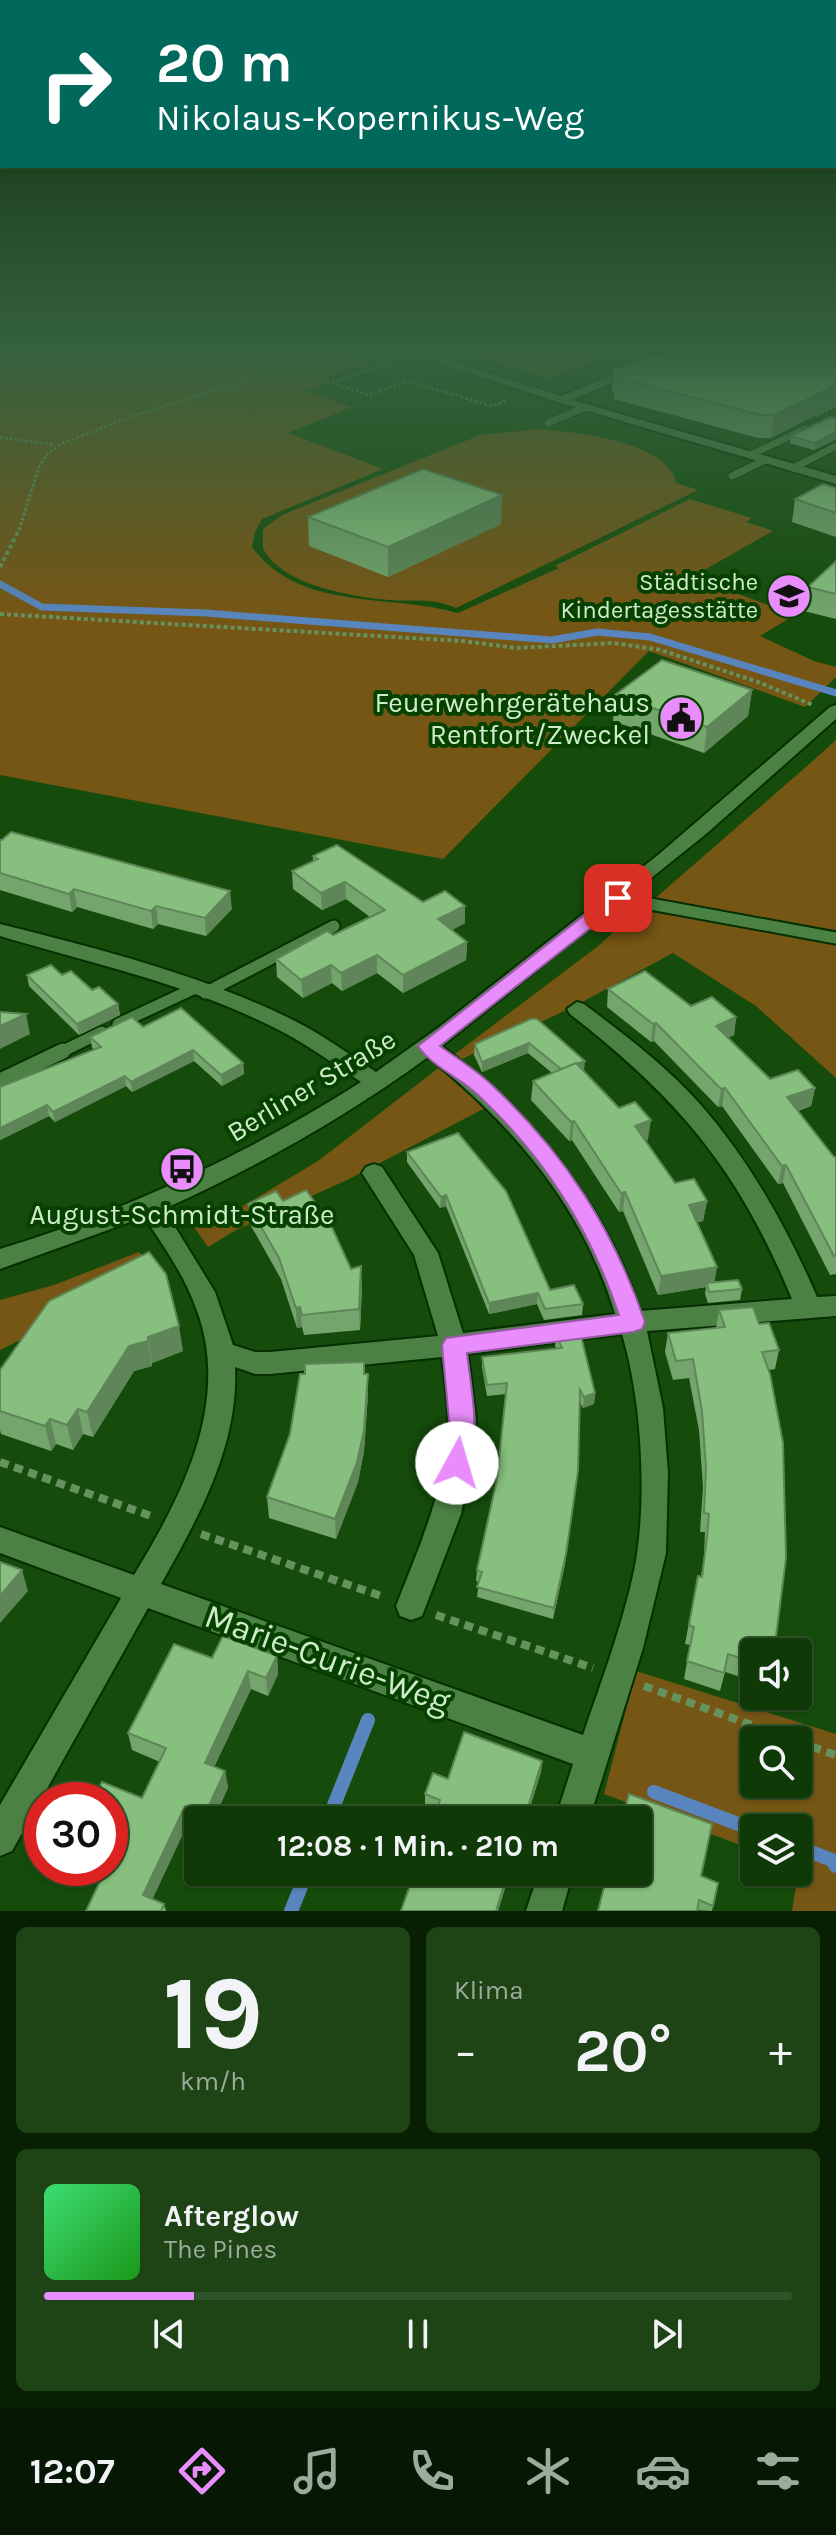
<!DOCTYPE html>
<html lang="de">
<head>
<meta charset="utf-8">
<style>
	:root { --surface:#103908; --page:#1e4416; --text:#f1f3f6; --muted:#9cac9c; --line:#305329; --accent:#ea8dfc }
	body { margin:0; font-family:Karla,sans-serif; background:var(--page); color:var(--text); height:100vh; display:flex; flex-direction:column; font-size:30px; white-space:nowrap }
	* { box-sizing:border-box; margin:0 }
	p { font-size:26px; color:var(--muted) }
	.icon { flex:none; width:44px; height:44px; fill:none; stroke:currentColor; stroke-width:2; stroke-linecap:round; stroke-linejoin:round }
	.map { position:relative; height:1911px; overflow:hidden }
	.sheet { display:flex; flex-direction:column; gap:16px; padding:16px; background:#091f04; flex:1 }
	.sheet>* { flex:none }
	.top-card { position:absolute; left:0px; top:0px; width:836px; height:168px; box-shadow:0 2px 6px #0004,0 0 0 2px var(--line); background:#00695c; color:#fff; overflow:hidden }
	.fabs { position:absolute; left:740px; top:1638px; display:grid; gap:16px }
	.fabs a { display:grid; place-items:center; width:72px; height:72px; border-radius:8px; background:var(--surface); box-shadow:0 2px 6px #0004,0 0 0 2px var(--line); font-size:40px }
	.speed { position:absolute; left:24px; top:1782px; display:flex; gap:16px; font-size:40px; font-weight:700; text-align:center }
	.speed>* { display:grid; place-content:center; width:104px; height:104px; border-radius:50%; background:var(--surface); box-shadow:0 2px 6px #0004,0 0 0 2px var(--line); line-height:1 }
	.speed .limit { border:12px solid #d22; background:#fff; color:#111 }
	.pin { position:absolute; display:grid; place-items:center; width:68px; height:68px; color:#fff; margin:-34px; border-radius:16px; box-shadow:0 4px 12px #0006 }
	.me { position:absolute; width:88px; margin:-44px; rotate:6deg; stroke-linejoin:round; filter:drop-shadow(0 0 6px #0008) }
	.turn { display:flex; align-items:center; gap:28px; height:168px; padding:0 24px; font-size:36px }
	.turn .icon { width:104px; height:104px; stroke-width:2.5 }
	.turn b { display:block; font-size:56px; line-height:68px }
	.big { font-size:60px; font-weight:700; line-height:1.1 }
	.sheet .card { flex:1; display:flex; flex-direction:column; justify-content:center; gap:12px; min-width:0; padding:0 28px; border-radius:12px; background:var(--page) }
	.sheet .dial { align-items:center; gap:0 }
	.dial b { font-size:104px; line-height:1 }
	.song { display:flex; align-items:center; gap:24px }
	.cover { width:96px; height:96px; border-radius:12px; background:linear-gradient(135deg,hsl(140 70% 55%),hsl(120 70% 35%)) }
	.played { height:8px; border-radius:4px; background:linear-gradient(90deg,var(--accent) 20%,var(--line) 20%) }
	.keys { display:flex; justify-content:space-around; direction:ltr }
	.heat { display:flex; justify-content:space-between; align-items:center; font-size:44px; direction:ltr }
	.sheet .tiles { flex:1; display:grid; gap:16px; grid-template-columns:1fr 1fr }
	.card:last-child { grid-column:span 2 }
	.trip { position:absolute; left:184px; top:1806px; width:468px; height:80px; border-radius:8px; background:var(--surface); box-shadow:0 2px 6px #0004,0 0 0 2px var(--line); font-weight:700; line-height:80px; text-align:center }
	.tabs { display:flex; height:128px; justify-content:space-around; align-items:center; background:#061703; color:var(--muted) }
	.tabs .icon { width:56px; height:56px }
	.tabs .current { color:var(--accent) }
	.tabs b { font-size:36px; color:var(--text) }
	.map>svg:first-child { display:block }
</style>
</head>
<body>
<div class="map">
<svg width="836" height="1911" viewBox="0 0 836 1911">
	<rect width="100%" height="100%" fill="#154c0b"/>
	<g fill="#765615" fill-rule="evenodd">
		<path d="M0,350H321L374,362L318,380L326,384L305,391L352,407L288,433L383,469L262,519L255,532L252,547C300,612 390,593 458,613L559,568L555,566L690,499L752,518L746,522L773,531L692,577L795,615L760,636L814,661L836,667V677L805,707L649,651L443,859L0,775Z"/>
		<polygon points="458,350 558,350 597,360 548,378 455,351"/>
		<path d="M541,429C574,432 670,442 676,483L698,490L456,608C430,597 417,602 390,600C352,597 281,585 263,548V529L282,515L480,435Z"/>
		<polygon points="836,740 836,932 651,902 815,759"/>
		<polygon points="638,910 836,942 836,1078 756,1006 673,953 573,1007 462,1059 455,1054 597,947"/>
		<polygon points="445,1063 491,1105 347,1180 236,1230 208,1247 194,1227 233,1212 318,1161"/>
		<polygon points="139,1252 157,1272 0,1350 0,1300 54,1285"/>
		<path d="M636,1671L836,1734V1911H792L799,1867L798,1828H754V1850L604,1794ZM754,1740H798V1784H754Z"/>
	</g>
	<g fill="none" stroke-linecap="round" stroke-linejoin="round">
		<polyline stroke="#5885bd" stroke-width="7" points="0,584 42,607 206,613 552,640 597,632 650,637 836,693"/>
		<g stroke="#5885bd" stroke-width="14">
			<polyline points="654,1792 754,1830"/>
			<polyline points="328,1820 368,1720"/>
			<polyline points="798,1847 832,1860 836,1866"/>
			<polyline points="291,1911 307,1872"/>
		</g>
		<g stroke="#052f00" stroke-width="9">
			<g id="service-far2">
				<polyline points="548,423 585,407"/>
				<polyline points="750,455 805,429"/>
				<polyline points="793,468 836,446"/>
				<polyline points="732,476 765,460"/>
			</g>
		</g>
		<g stroke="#052f00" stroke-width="15">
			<g id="service-far1">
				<polyline points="618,898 836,938"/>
				<polyline points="205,993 334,926"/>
				<polyline points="118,1024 193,989"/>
				<polyline points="59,1053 102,1032"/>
			</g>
		</g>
		<g stroke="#052f00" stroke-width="19">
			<polyline id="service" points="0,1081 63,1051"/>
		</g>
		<g stroke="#052f00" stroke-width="4">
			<g id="minor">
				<polygon points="400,350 415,350 561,396 675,350 688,350 572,400 836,476 836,484 557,402"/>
				<path d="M836,705V719L706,834L442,1046C532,1117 605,1201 640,1311L792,1299C738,1169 680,1100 570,1014L567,1009L577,1002L584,1004C625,1035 666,1066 700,1104C750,1161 787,1228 817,1297L836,1296V1316L647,1331L663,1408L668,1473L666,1553L643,1648L589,1820H555L573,1764L148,1608L12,1851L0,1856V1805L121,1598L0,1553V1527L134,1575C182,1496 232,1401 196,1308C184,1275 164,1246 144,1217L0,1269V1249C128,1210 248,1154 361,1082C332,1063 304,1042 273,1027C187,984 91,963 0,936V924C96,948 198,974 287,1017C319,1032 347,1053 376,1072L438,1028L658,855L830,707ZM428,1057C514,1126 583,1207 615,1314L463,1333L438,1253L382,1167L374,1164L366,1167L362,1173L414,1255L438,1336L270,1352H255L233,1345L215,1292L164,1209C257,1167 346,1117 428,1057ZM622,1334C642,1401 648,1502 634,1571C622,1627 601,1682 583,1735L161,1584C198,1518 239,1445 235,1367L255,1374H270L442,1357C444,1377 448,1399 448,1419C448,1484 419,1547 396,1606L400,1616L411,1620L422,1616L461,1514L471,1463L476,1420L468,1354Z"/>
				<polygon points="539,1872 573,1872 562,1911 526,1911"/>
			</g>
		</g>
		<g stroke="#66925e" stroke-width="3" stroke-dasharray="3 2" stroke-linecap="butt">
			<polyline points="308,350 331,350"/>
			<polyline points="579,350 613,359"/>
			<polyline points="289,369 369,395 407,381 492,406 508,400"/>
			<polyline points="332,382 394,361"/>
			<polyline points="816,416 836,406"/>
			<polyline points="0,437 54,445"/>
			<polyline points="19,530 39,467 47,454 63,443 129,417 314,360 320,351"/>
		</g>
		<g stroke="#66925e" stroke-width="4" stroke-dasharray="4 3" stroke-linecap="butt">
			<polyline points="0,567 20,528"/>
			<polyline points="0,614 463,641 516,648 614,643 661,650 758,682 813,705"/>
		</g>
		<g stroke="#66925e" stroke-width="8" stroke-dasharray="9 6" stroke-linecap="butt">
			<polyline points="0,1462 154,1517"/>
			<polyline points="201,1534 384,1597"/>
			<polyline points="436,1615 593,1668"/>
			<polyline points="644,1686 793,1740"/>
			<polyline points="798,1742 836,1755"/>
		</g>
		<use href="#service-far2" stroke="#4b8243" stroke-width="7"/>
		<use href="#service-far1" stroke="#4b8243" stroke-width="11"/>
		<use href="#service" stroke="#4b8243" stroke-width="15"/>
		<use href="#minor" fill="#4b8243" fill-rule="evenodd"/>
	</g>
	<g fill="#74a56c">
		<polygon points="836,350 836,405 771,438 758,438 614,399 614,393 612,392 614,370"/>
		<polygon points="836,418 836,439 814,450 790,443 791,436"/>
		<polygon points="836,488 836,537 792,522 795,499"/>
		<polygon points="308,517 501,524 388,577 309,546"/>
		<polygon points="836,561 836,619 804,611 808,587"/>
		<polygon points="752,690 748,716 704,753 613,721 615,695"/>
		<polygon points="0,840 232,909 206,936 158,924 153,929 77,907 72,912 0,890"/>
		<polygon points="313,856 423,902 465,906 465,923 452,930 467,942 466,960 403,993 377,973 342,991 332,983 303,998 277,977 276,959 333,935 370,917 346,899 322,910 293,889 292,871 313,861"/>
		<polygon points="27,975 62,975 118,1004 120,1015 79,1035 29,986"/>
		<polygon points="608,989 736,1017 734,1035 728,1038 770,1079 815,1088 811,1106 798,1111 834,1157 836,1157 836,1274 830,1275 783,1183 778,1184 722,1106 718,1107 654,1041 651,1042 607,1007"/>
		<polygon points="531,1019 584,1071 648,1140 645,1141 675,1183 707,1201 703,1221 697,1222 715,1282 742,1289 740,1300 708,1303 705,1294 706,1287 658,1295 623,1211 619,1212 572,1140 569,1141 531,1100 533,1081 552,1073 528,1053 482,1072 474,1055 475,1044"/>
		<polygon points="143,1027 243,1063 244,1074 222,1086 194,1061 132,1092 126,1086 55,1122 49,1116 0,1140 0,1087 94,1050 92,1047 90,1037"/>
		<polygon points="407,1152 550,1290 583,1304 582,1315 544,1320 537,1304 489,1314 446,1206 440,1208 407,1162"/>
		<polygon points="283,1201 351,1269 362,1287 360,1330 304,1335 302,1327 297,1328 281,1279 250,1224 248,1204"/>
		<polygon points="149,1252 183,1351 152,1363 152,1366 134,1371 93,1437 83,1434 73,1450 56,1444 51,1451 1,1434 0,1430 0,1370"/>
		<polygon points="719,1310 759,1324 779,1350 775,1369 769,1370 754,1652 754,1681 725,1672 720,1691 684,1679 690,1645 685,1644 698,1576 701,1577 704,1556 705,1532 700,1532 703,1487 699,1430 689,1378 673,1380 665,1352 668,1333 716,1328"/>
		<polygon points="556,1335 595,1393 594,1404 583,1408 580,1402 565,1564 553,1619 477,1597 479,1582 476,1581 477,1570 497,1479 506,1394 487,1396 482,1367 482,1357 557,1349 555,1346"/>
		<polygon points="305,1374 368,1374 368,1394 364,1451 358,1482 336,1539 269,1518 267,1497 290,1434"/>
		<polygon points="277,1656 278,1674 268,1696 251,1689 214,1767 225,1771 228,1788 213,1820 198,1820 198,1827 188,1823 152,1899 164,1904 166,1911 86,1911 100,1881 72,1868 110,1868 142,1798 160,1762 132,1750 128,1733 212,1658"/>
		<polygon points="542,1761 541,1772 526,1820 433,1820 437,1809 425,1804 425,1794 448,1779"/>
		<polygon points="400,1872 510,1872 498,1911 400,1878"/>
		<polygon points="701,1876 718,1883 712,1911 697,1910"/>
	</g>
	<g fill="#5e8658">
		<polygon points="836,385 836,405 771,438 774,415"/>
		<polygon points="836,432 836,439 814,450 815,443"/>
		<polygon points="502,495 501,524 388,577 388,547"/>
		<polygon points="752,690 748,716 704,753 707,727"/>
		<polygon points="345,882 346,899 322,910 321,893"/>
		<polygon points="74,889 77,907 72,912 69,894"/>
		<polygon points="230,891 232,909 206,936 205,918"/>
		<polygon points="156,906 158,924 153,929 151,911"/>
		<polygon points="465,906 465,923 438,937 438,919"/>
		<polygon points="467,942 466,960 403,993 403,975"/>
		<polygon points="377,955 377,973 342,991 341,973"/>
		<polygon points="331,965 332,983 303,998 301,980"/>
		<polygon points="118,1004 120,1015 79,1035 77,1024"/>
		<polygon points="26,1014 30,1034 0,1049 0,1026"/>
		<polygon points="736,1017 734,1035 713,1045 716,1026"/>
		<polygon points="656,1023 654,1041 651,1042 653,1024"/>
		<polygon points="529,1043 528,1053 482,1072 482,1062"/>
		<polygon points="193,1050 194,1061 132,1092 131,1082"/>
		<polygon points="585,1061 584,1071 563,1071"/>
		<polygon points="243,1063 244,1074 222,1086 221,1075"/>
		<polygon points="125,1076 126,1086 55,1122 53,1112"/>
		<polygon points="725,1088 722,1106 718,1107 721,1089"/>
		<polygon points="815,1088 811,1106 783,1115 787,1097"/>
		<polygon points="47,1105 49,1116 0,1140 0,1128"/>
		<polygon points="651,1120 648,1140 633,1145 635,1126"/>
		<polygon points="574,1121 572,1140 569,1141 571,1122"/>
		<polygon points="786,1165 783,1183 778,1184 782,1166"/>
		<polygon points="625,1192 623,1211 619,1212 621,1193"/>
		<polygon points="446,1195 446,1206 440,1208 441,1197"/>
		<polygon points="707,1201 703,1221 686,1225 689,1205"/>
		<polygon points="361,1266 362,1287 360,1330 359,1309"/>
		<polygon points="717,1267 714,1286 707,1283 706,1287 658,1295 661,1276"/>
		<polygon points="538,1293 537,1304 489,1314 489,1303"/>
		<polygon points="300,1307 302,1327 297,1328 296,1308"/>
		<polygon points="179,1326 183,1351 152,1363 148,1337"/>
		<polygon points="148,1341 152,1366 134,1371 93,1437 87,1412 129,1346"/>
		<polygon points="368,1374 368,1394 364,1451 358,1482 336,1539 335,1519"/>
		<polygon points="595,1393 594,1404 583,1408 584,1397"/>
		<polygon points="78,1409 83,1434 73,1450 67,1425"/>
		<polygon points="50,1419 56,1444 51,1451 45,1426"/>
		<polygon points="578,1471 565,1564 553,1619 554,1608"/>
		<polygon points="22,1570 28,1591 0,1623 0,1596"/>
		<polygon points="277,1656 278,1674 268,1696 266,1678"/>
		<polygon points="248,1671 251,1689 208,1780 205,1763"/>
		<polygon points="542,1761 541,1772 526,1820 524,1820"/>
		<polygon points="225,1771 228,1788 213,1820 206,1820 205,1814"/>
		<polygon points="185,1806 188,1823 147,1911 143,1895"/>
		<polygon points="508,1872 510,1872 498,1911 496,1911"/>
	</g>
	<g fill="#87c07e" stroke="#5e8658" stroke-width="2">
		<polygon points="666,350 836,350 836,385 774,415 761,415 615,377 624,373 614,370"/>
		<polygon points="831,417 836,418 836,432 815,443 791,436"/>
		<polygon points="423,469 502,495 388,547 308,517"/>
		<polygon points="823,484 836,488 836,513 795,499"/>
		<polygon points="836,561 836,594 808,587"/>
		<polygon points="662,660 752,690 707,727 615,695"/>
		<polygon points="11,832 230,891 205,918 156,906 151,911 74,889 69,894 0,873 0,840 2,840"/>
		<polygon points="337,845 423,902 445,891 465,906 438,919 467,942 403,975 377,955 341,973 331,965 301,980 276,959 327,931 333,935 385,910 345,882 321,893 292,871 318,859 313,856"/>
		<polygon points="51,965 62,975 71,971 92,990 99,987 118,1004 77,1024 27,975"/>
		<polygon points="645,971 691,1006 712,997 736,1017 716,1026 770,1079 798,1070 815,1088 787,1097 834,1157 836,1157 836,1256 834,1256 786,1165 782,1166 725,1088 721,1089 656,1023 653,1024 608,989"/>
		<polygon points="181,1008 243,1063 221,1075 193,1050 131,1082 125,1076 53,1112 47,1105 0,1128 0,1087 101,1047 90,1037 132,1017 143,1027"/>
		<polygon points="0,1012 26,1014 0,1026"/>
		<polygon points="531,1019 537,1019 585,1061 561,1069 529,1043 482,1062 475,1044"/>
		<polygon points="576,1063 619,1108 635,1102 651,1120 635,1126 675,1183 694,1179 707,1201 689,1205 717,1267 661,1276 625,1192 621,1193 574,1121 571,1122 533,1081"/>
		<polygon points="458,1133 506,1191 550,1290 574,1285 583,1304 545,1309 538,1293 489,1303 446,1195 441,1197 407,1152"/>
		<polygon points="306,1190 330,1223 351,1269 361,1266 359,1309 302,1315 300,1307 296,1308 279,1258 248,1204 276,1191 283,1201"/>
		<polygon points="149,1252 166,1274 179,1326 148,1337 148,1341 129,1346 87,1412 78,1409 67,1425 50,1419 45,1426 0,1411 0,1370 49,1301"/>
		<polygon points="738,1280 742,1289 709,1292 707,1283"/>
		<polygon points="753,1307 759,1324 769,1323 779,1350 762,1352 770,1374 783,1443 786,1558 774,1652 754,1652 754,1662 728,1654 724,1673 687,1661 694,1627 689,1625 698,1576 702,1577 707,1537 709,1514 704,1513 706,1468 702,1411 693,1359 676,1361 668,1333 725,1327 719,1310"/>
		<polygon points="580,1332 595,1393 584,1397 580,1390 578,1471 566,1554 554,1608 477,1587 482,1572 477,1570 497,1479 507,1383 487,1385 482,1357 562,1348 556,1335"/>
		<polygon points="364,1362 364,1374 368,1374 364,1430 357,1462 335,1519 267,1497 290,1434 300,1374 305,1374 305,1364"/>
		<polygon points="0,1562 22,1570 0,1596"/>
		<polygon points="223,1636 277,1656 266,1678 248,1671 205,1763 225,1771 205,1814 185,1806 143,1895 164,1904 161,1911 86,1911 106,1869 104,1868 110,1868 110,1800 93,1800 102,1782 142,1798 166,1748 128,1733 174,1644 212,1658"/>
		<polygon points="464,1732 542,1761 524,1820 433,1820 440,1800 425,1794 433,1773 448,1779"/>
		<polygon points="629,1794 712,1824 701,1876 718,1883 713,1906 699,1900 697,1911 598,1911 608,1872 638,1872 638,1820 622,1820"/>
		<polygon points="409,1872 508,1872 496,1911 401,1911 414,1874"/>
	</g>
	<linearGradient id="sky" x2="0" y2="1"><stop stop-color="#0c2a06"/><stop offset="0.57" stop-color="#35613f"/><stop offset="1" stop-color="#35613f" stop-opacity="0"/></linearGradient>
	<rect width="836" height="617" fill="url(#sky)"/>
	<path fill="#ea8dfc" stroke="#985ca4" stroke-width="2" d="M618,893L626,898L624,902L440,1046C458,1059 478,1071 494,1087C566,1155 613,1229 645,1322L642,1329L633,1332L467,1353C471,1389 482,1437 466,1471L457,1474L448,1471L444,1463L449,1420L442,1345L446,1338L619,1315C591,1231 544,1157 479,1096C461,1078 432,1067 418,1046L611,894Z"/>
	<defs>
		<g id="school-disc" transform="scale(2.3)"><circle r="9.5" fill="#ea8dfc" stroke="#064100"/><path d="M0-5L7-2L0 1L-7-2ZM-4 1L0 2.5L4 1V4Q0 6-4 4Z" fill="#111"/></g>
		<g id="civic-disc" transform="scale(2.3)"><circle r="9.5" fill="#ea8dfc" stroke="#064100"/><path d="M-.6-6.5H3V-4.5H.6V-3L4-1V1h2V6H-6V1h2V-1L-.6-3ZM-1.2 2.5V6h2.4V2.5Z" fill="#111"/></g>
		<g id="bus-disc" transform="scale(2.3)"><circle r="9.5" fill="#ea8dfc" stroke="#064100"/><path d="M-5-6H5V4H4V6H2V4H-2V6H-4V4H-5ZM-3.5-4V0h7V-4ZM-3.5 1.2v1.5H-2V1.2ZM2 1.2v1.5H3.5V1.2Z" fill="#111"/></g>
	</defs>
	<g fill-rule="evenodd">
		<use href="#school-disc" x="789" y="596"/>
		<use href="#civic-disc" x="681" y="718"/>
		<use href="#bus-disc" x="182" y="1169"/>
	</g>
	<g text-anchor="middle" stroke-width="8" stroke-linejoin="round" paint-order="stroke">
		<g font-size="24" fill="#cfecca" stroke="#064100" text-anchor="end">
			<text x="758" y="590">Städtische<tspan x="758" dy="28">Kindertagesstätte</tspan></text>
		</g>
		<g font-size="28" fill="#cfecca" stroke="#064100" text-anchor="end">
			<text x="650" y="712">Feuerwehrgerätehaus<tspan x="650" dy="32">Rentfort/Zweckel</tspan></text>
			<text x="182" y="1224" text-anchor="middle">August-Schmidt-Straße</text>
		</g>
		<g font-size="28" fill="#cfecca" stroke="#064100">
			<text transform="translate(311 1085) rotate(-31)" y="10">Berliner Straße</text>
		</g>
		<g font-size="34" fill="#cfecca" stroke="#064100">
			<text transform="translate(328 1658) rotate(20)" y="12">Marie-Curie-Weg</text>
		</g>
	</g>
</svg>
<div class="fabs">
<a><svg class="icon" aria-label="sound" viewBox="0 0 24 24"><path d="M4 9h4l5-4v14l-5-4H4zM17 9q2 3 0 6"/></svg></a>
<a><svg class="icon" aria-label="search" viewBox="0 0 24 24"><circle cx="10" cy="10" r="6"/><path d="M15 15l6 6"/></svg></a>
<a><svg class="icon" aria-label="layers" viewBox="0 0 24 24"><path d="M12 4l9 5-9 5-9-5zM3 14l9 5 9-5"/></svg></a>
</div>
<div class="speed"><div class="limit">30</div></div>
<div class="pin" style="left:618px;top:898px;background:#d93025"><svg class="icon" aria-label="arrive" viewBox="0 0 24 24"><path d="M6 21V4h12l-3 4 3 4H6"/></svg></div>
<svg class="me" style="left:457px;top:1463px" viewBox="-20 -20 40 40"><circle r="19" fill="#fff"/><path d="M0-13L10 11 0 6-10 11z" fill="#ea8dfc"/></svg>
<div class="trip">12:08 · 1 Min. · 210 m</div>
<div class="top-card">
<div class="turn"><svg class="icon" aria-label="right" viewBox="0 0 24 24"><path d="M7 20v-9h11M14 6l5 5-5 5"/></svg><div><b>20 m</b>Nikolaus-Kopernikus-Weg</div></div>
</div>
</div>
<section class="sheet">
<div class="tiles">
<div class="card dial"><b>19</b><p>km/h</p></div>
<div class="card"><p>Klima</p>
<div class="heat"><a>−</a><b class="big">20°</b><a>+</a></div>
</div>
<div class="card">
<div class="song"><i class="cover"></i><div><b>Afterglow</b><p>The Pines</p></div></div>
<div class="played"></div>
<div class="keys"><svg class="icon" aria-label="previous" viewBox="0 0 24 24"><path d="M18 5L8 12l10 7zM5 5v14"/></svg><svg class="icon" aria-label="pause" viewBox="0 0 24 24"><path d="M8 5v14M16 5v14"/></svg><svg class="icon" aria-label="next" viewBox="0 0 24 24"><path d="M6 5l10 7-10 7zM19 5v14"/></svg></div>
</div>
</div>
</section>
<nav class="tabs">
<b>12:07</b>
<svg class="icon current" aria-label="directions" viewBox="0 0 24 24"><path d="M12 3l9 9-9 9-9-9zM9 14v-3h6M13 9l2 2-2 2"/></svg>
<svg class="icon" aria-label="music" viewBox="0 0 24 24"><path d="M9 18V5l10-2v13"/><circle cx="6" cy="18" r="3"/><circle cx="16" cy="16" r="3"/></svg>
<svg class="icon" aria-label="phone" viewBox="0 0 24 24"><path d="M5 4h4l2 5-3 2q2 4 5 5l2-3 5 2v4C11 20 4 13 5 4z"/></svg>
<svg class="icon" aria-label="climate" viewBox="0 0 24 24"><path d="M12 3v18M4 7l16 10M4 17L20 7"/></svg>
<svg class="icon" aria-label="car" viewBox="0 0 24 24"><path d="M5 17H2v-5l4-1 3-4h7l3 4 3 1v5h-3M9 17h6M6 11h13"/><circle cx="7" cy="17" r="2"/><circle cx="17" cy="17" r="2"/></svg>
<svg class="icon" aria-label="filters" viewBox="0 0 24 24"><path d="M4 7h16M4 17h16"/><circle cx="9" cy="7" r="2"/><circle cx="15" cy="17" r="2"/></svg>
</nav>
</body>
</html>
